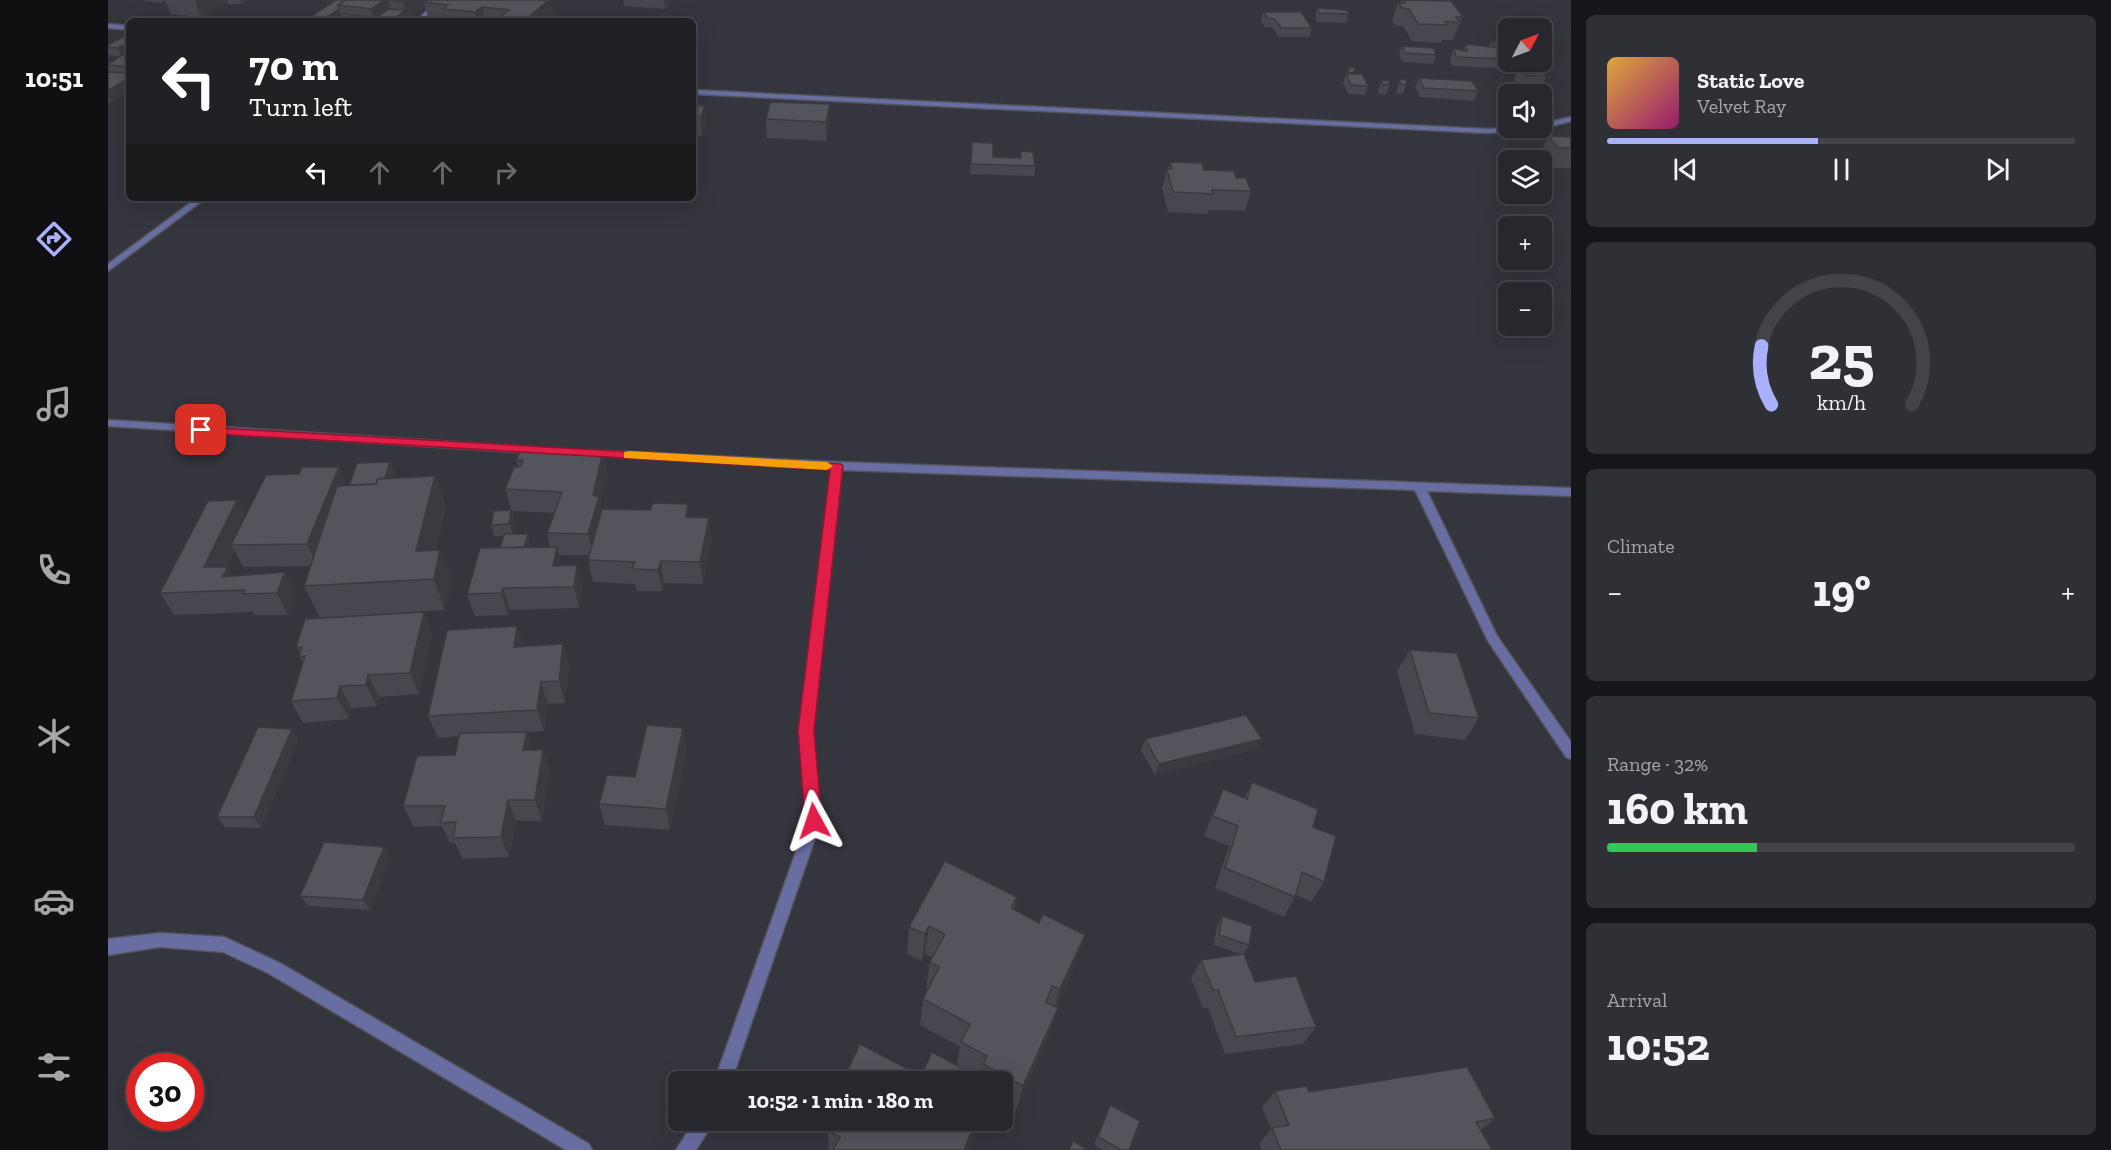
<!DOCTYPE html>
<html lang="en">
<head>
<meta charset="utf-8">
<style>
	:root { --surface:#27282e; --page:#2f3036; --text:#f1f3f6; --muted:#a4a6aa; --line:#43444a; --accent:#a9b0fc }
	body { margin:0; font-family:"Zilla Slab",serif; background:var(--page); color:var(--text); height:100vh; display:flex; flex-direction:column; font-size:22px; white-space:nowrap }
	* { box-sizing:border-box; margin:0 }
	p { font-size:20px; color:var(--muted) }
	.icon { flex:none; width:33px; height:33px; fill:none; stroke:currentColor; stroke-width:2; stroke-linecap:round; stroke-linejoin:round }
	.map { position:relative; flex:1; overflow:hidden }
	.drawer { display:flex; flex-direction:column; gap:15px; padding:15px; background:#151619; width:540px }
	.drawer>* { flex:none }
	.hud { position:absolute; left:18px; top:18px; width:570px; height:183px; border-radius:9px; box-shadow:0 6px 24px #0002,0 0 0 2px var(--line); background:#202124; color:#fff; overflow:hidden }
	.needle { width:39px; rotate:49deg }
	.tools { position:absolute; left:1390px; top:18px; display:grid; gap:12px }
	.tools a { display:grid; place-items:center; width:54px; height:54px; border-radius:9px; background:var(--surface); box-shadow:0 6px 24px #0002,0 0 0 2px var(--line); font-size:30px }
	.speed { position:absolute; left:18px; top:1053px; display:flex; gap:12px; font-size:30px; font-weight:700; text-align:center }
	.speed>* { display:grid; place-content:center; width:78px; height:78px; border-radius:50%; background:var(--surface); box-shadow:0 6px 24px #0002,0 0 0 2px var(--line); line-height:1 }
	.speed .limit { border:9px solid #d22; background:#fff; color:#111 }
	.pin { position:absolute; display:grid; place-items:center; width:51px; height:51px; color:#fff; margin:-26px; border-radius:12px; box-shadow:0 3px 9px #0006 }
	.me { position:absolute; width:66px; margin:-33px; rotate:355deg; stroke-linejoin:round; filter:drop-shadow(0 0 4px #0008) }
	.turn { display:flex; align-items:center; gap:21px; height:126px; padding:0 24px; font-size:27px }
	.turn .icon { width:78px; height:78px; stroke-width:2.5 }
	.turn b { display:block; font-size:42px; line-height:51px }
	.lanes { display:flex; align-items:center; height:57px; padding:0 24px; background:#0003; justify-content:center; gap:30px; direction:ltr }
	.lanes .off { opacity:.35 }
	.big { font-size:45px; font-weight:800; line-height:1.1 }
	.drawer .widget { flex:1; display:flex; flex-direction:column; justify-content:center; gap:9px; min-width:0; padding:0 21px; border-radius:9px; background:var(--page) }
	.drawer .dial { align-items:center; gap:0 }
	.dial svg { height:156px; overflow:visible; fill:none; stroke:var(--line); stroke-width:7; stroke-linecap:round; text-anchor:middle }
	.dial text { fill:var(--text); stroke:none }
	.song { display:flex; align-items:center; gap:18px }
	.cover { width:72px; height:72px; border-radius:9px; background:linear-gradient(135deg,hsl(40 70% 55%),hsl(320 70% 35%)) }
	.played { height:6px; border-radius:3px; background:linear-gradient(90deg,var(--accent) 45%,var(--line) 45%) }
	.keys { display:flex; justify-content:space-around; direction:ltr }
	.heat { display:flex; justify-content:space-between; align-items:center; font-size:33px; direction:ltr }
	.charge { height:9px; border-radius:4px; background:linear-gradient(90deg,#34c759 32%,var(--line) 0) }
	.trip { position:absolute; left:560px; top:1071px; width:345px; height:60px; border-radius:9px; background:var(--surface); box-shadow:0 6px 24px #0002,0 0 0 2px var(--line); font-weight:800; line-height:60px; text-align:center }
	main { display:flex; flex:1; min-height:0 }
	.tab-bar { display:flex; flex-direction:column; width:108px; justify-content:space-around; align-items:center; background:#101012; color:var(--muted) }
	.tab-bar .icon { width:42px; height:42px }
	.tab-bar .active { color:var(--accent) }
	.tab-bar b { font-size:27px; color:var(--text) }
	.map>svg:first-child { display:block }
</style>
</head>
<body>
<main>
<nav class="tab-bar">
<b>10:51</b>
<svg class="icon active" aria-label="directions" viewBox="0 0 24 24"><path d="M12 3l9 9-9 9-9-9zM9 14v-3h6M13 9l2 2-2 2"/></svg>
<svg class="icon" aria-label="music" viewBox="0 0 24 24"><path d="M9 18V5l10-2v13"/><circle cx="6" cy="18" r="3"/><circle cx="16" cy="16" r="3"/></svg>
<svg class="icon" aria-label="phone" viewBox="0 0 24 24"><path d="M5 4h4l2 5-3 2q2 4 5 5l2-3 5 2v4C11 20 4 13 5 4z"/></svg>
<svg class="icon" aria-label="climate" viewBox="0 0 24 24"><path d="M12 3v18M4 7l16 10M4 17L20 7"/></svg>
<svg class="icon" aria-label="car" viewBox="0 0 24 24"><path d="M5 17H2v-5l4-1 3-4h7l3 4 3 1v5h-3M9 17h6M6 11h13"/><circle cx="7" cy="17" r="2"/><circle cx="17" cy="17" r="2"/></svg>
<svg class="icon" aria-label="filters" viewBox="0 0 24 24"><path d="M4 7h16M4 17h16"/><circle cx="9" cy="7" r="2"/><circle cx="15" cy="17" r="2"/></svg>
</nav>
<div class="map">
<svg width="1463" height="1150" viewBox="0 0 1463 1150">
	<rect width="100%" height="100%" fill="#34353d"/>
	<g fill="none" stroke-linecap="round" stroke-linejoin="round">
		<g stroke="#52535a" stroke-width="3">
			<g id="street">
				<polygon points="326,3 331,4 315,21 309,21"/>
				<polygon points="0,24 21,26 21,30 0,28"/>
				<polygon points="585,90 1379,129 1434,128 1434,124 1463,117 1463,121 1429,130 1379,133 585,94"/>
				<polygon points="89,198 98,198 0,271 0,264"/>
				<polygon points="0,420 427,447 432,450 427,453 0,426"/>
				<polygon points="480,450 729,462 1463,488 1463,496 1319,491 1389,636 1463,742 1463,759 1458,757 1380,641 1307,490 734,470 705,731 713,821 623,1082 606,1082 699,821 691,731 723,469 476,455 475,453 476,451"/>
				<polygon points="52,933 116,937 172,963 481,1144 484,1150 458,1150 160,973 115,952 52,947 0,955 0,939"/>
				<polygon points="587,1120 607,1120 588,1150 568,1150"/>
			</g>
		</g>
		<use href="#street" fill="#686da2" fill-rule="evenodd"/>
	</g>
	<g fill="#47484f" fill-rule="evenodd">
		<polygon points="32,0 140,0 134,4 120,4 119,1 93,17 63,14 57,0 53,3"/>
		<polygon points="228,0 442,0 445,16 440,21 329,21 330,21 320,19 317,6 298,21 206,21 204,16"/>
		<polygon points="515,0 564,0 564,2 557,9 516,6"/>
		<polygon points="1293,0 1321,0 1355,17 1345,40 1334,40 1333,43 1304,41 1295,26 1288,26 1284,20 1290,3 1292,3"/>
		<polygon points="1209,8 1241,14 1238,23 1209,22 1207,17"/>
		<polygon points="1155,12 1204,28 1202,37 1171,37 1164,27 1157,27 1153,21"/>
		<polygon points="21,34 21,89 3,102 0,102 0,72 2,72 0,68 0,64 12,57 1,55 0,53 0,45"/>
		<polygon points="1401,40 1401,62 1411,62 1408,69 1344,66 1342,59 1346,49 1355,50 1358,44 1381,47 1383,42"/>
		<polygon points="1294,46 1328,55 1325,64 1294,62 1291,55"/>
		<polygon points="1242,67 1248,68 1246,74 1260,86 1257,95 1240,94 1235,83 1238,74"/>
		<polygon points="1410,70 1438,76 1434,86 1411,85 1406,80"/>
		<polygon points="1311,78 1370,91 1366,101 1312,97 1307,87"/>
		<polygon points="1292,79 1298,85 1295,94 1288,93"/>
		<polygon points="1274,80 1282,85 1278,95 1271,94 1270,90"/>
		<polygon points="585,98 592,105 599,124 594,136 585,135"/>
		<polygon points="662,102 722,123 718,141 659,138 658,119"/>
		<polygon points="1463,135 1463,168 1441,168 1431,156 1440,136 1462,137"/>
		<polygon points="864,142 885,157 912,158 913,151 927,166 926,176 862,174"/>
		<polygon points="1062,162 1128,178 1143,191 1137,211 1101,210 1100,214 1060,212 1054,188 1059,169 1060,169"/>
		<path d="M495,452L499,474L492,504L493,510L582,517L601,518L603,540L595,584L556,583L554,591H529L527,584L485,582L480,560L481,555H451L454,566L469,565L474,587L471,608L402,610L400,615L367,616L359,594L392,548L395,536H386L383,525L403,510L397,489L410,467L408,460ZM404,511L446,513L439,533L442,547H422L423,546L405,534L407,521Z"/>
		<polygon points="282,462 286,473 285,478 327,476 338,507 328,550 332,550 344,581 337,610 212,618 196,586 203,566 135,567 127,551 119,567 125,576 188,594 180,615 147,615 145,612 66,615 52,593 129,500 137,516 241,485"/>
		<polygon points="316,612 324,634 311,694 271,697 269,706 243,708 241,719 195,723 183,701 195,664 191,657 192,653 188,647"/>
		<polygon points="409,626 415,646 455,644 461,666 457,703 440,704 436,731 419,732 425,750 442,771 434,821 408,821 401,857 354,859 347,843 342,843 334,826 306,827 295,806 347,755 352,736 330,738 320,716"/>
		<polygon points="1302,650 1371,718 1357,740 1307,734 1289,671"/>
		<polygon points="184,729 190,740 153,828 117,827 109,817"/>
		<polygon points="1037,739 1149,749 1047,775 1033,750"/>
		<polygon points="579,749 562,830 497,825 491,804 527,777"/>
		<polygon points="1144,782 1205,827 1216,882 1203,902 1188,895 1176,917 1107,888 1121,846 1096,836 1106,810 1115,789 1136,798"/>
		<polygon points="276,847 282,858 262,910 200,906 192,896"/>
		<polygon points="909,897 906,910 968,962 948,1007 941,1034 908,1110 894,1102 894,1082 870,1082 871,1079 864,1076 813,1076 849,1065 852,1047 812,1025 815,999 820,989 818,989 822,962 824,957 817,954 814,961 799,954 801,927"/>
		<polygon points="1114,916 1141,945 1136,954 1147,982 1208,1027 1195,1044 1117,1054 1100,1008 1095,1008 1083,978 1093,960 1133,954 1106,945 1109,926"/>
		<polygon points="1167,1091 1201,1092 1387,1118 1373,1130 1384,1150 1154,1150 1151,1144 1163,1129 1154,1107"/>
		<polygon points="1002,1105 1021,1150 994,1150 986,1145"/>
		<polygon points="719,1120 871,1120 859,1150 721,1150"/>
	</g>
	<g fill="#3a3b40">
		<polygon points="87,0 119,0 119,1 93,17"/>
		<polygon points="132,0 140,0 134,4"/>
		<polygon points="276,0 326,0 316,2 317,6 298,21 286,21 285,19 297,11 295,2 280,0 284,15 268,18 269,21 262,21 266,18 263,9"/>
		<polygon points="441,0 442,0 445,16 440,21 416,21"/>
		<polygon points="556,0 564,0 564,2 557,9"/>
		<polygon points="374,7 377,21 369,21 367,12"/>
		<polygon points="231,9 234,18 224,21 220,21 219,17"/>
		<polygon points="21,42 21,54 14,57 10,48"/>
		<polygon points="21,77 21,89 3,102 0,95 0,91"/>
		<polygon points="722,104 722,123 718,141 718,122"/>
		<polygon points="597,106 599,124 594,136 593,117"/>
		<polygon points="495,452 499,474 492,504 495,519 485,555 480,534 485,495"/>
		<polygon points="282,462 286,473 276,508 271,496"/>
		<polygon points="231,467 240,489 209,566 199,544"/>
		<polygon points="327,476 338,507 321,579 308,551"/>
		<polygon points="129,500 140,522 123,545 127,551 115,575 120,567 132,589 96,567"/>
		<polygon points="580,504 583,526 578,517"/>
		<polygon points="403,510 407,521 405,535 401,524"/>
		<polygon points="601,518 603,540 595,584 592,562"/>
		<polygon points="420,534 423,546 419,562 415,551"/>
		<polygon points="449,547 455,569 451,588 445,566"/>
		<polygon points="332,550 344,581 337,610 326,579"/>
		<polygon points="553,561 556,583 554,591 550,570"/>
		<polygon points="469,565 474,587 471,608 466,587"/>
		<polygon points="177,572 188,594 180,615 169,593"/>
		<polygon points="395,588 402,610 400,615 393,593"/>
		<polygon points="316,612 324,634 311,694 302,673"/>
		<polygon points="409,626 415,648 406,647"/>
		<polygon points="455,644 461,666 457,703 451,681"/>
		<polygon points="260,675 271,697 269,706 258,685"/>
		<polygon points="433,682 440,704 436,731 429,710"/>
		<polygon points="232,686 243,708 241,719 229,698"/>
		<polygon points="575,728 579,749 562,830 558,809"/>
		<polygon points="184,729 190,740 153,828 146,817"/>
		<polygon points="419,732 426,753 415,750"/>
		<polygon points="1154,739 1149,749 1047,775 1051,764"/>
		<polygon points="435,750 442,771 434,821 427,800"/>
		<polygon points="400,800 408,821 401,857 393,837"/>
		<polygon points="276,847 282,858 262,910 255,900"/>
		<polygon points="821,926 817,954 814,961 817,934"/>
		<polygon points="977,935 968,962 944,1015 952,989"/>
		<polygon points="950,1008 941,1034 908,1110 915,1086"/>
		<polygon points="868,1120 871,1120 859,1150 856,1150"/>
	</g>
	<g fill="#53545c" stroke="#3a3b40" stroke-width="1.5">
		<polygon points="228,0 238,0 230,5 231,9 219,17 204,16"/>
		<polygon points="238,0 276,0 263,9 230,5"/>
		<polygon points="280,0 297,0 295,2"/>
		<polygon points="319,0 441,0 416,21 388,20 401,10 374,7 367,12 335,9 340,5 316,2"/>
		<polygon points="1295,0 1343,1 1355,17 1348,17 1352,22 1337,22 1340,25 1310,24 1301,9 1294,8 1290,3 1297,3"/>
		<polygon points="1209,8 1239,10 1241,14 1211,13"/>
		<polygon points="280,9 298,10 285,19 268,18"/>
		<polygon points="1155,12 1193,12 1204,28 1174,28 1166,19 1160,18"/>
		<polygon points="235,14 267,18 262,21 224,21"/>
		<polygon points="335,16 380,21 329,21"/>
		<polygon points="21,34 21,42 10,48 0,47 0,45"/>
		<polygon points="1401,40 1401,47 1395,48 1401,49 1401,59 1348,57 1346,49 1359,51 1358,44 1393,48 1383,42"/>
		<polygon points="1294,46 1325,48 1328,55 1297,53"/>
		<polygon points="21,51 21,67 0,65 0,64"/>
		<polygon points="1242,67 1248,68 1245,73 1239,72"/>
		<polygon points="1410,70 1433,71 1438,76 1415,75"/>
		<polygon points="0,72 21,73 21,77 0,91"/>
		<polygon points="1238,74 1254,74 1260,86 1243,85"/>
		<polygon points="1311,78 1364,81 1370,91 1316,88"/>
		<polygon points="1292,79 1299,80 1298,85 1292,84"/>
		<polygon points="1274,80 1281,81 1282,85 1274,84"/>
		<polygon points="585,98 591,98 588,105 597,106 593,117 585,116"/>
		<polygon points="662,102 722,104 718,122 658,119"/>
		<polygon points="1440,136 1463,137 1463,148 1450,148"/>
		<polygon points="864,142 885,143 885,157 913,158 913,151 925,152 927,166 863,164"/>
		<polygon points="1062,162 1094,163 1096,170 1126,171 1128,178 1138,178 1143,191 1104,190 1105,194 1065,192 1059,169 1064,169"/>
		<polygon points="414,447 495,452 485,495 491,497 480,534 439,533 454,492 397,489 406,467 412,467 415,460 408,460"/>
		<polygon points="282,462 277,478 270,479 268,484 241,485 249,463"/>
		<polygon points="194,467 231,467 199,544 123,545 158,475 191,474"/>
		<polygon points="327,476 308,551 332,550 326,579 196,586 229,486 268,484 270,479"/>
		<polygon points="129,500 96,567 120,567 114,577 177,572 169,593 135,594 137,590 52,593 100,501"/>
		<polygon points="545,503 580,504 578,517 601,518 592,562 553,561 550,570 524,569 527,562 480,560 494,509 542,510"/>
		<polygon points="403,510 401,524 383,525 386,511"/>
		<polygon points="396,534 420,534 416,547 392,548"/>
		<polygon points="449,547 445,566 469,565 466,587 395,588 393,593 359,594 372,548"/>
		<polygon points="316,612 302,673 260,675 258,685 232,686 229,698 183,701 197,656 191,657 194,647 188,647 197,619"/>
		<polygon points="409,626 406,647 455,644 451,681 433,682 429,710 320,716 339,630"/>
		<polygon points="1302,650 1349,653 1371,718 1321,713"/>
		<polygon points="1138,715 1154,739 1051,764 1037,739"/>
		<polygon points="539,725 575,728 558,809 491,804 499,775 527,777"/>
		<polygon points="150,727 184,729 146,817 109,817"/>
		<polygon points="419,732 415,750 435,750 427,800 400,800 393,837 345,838 348,822 332,823 337,806 295,806 309,756 347,755 352,733"/>
		<polygon points="1144,782 1210,809 1205,827 1228,836 1216,882 1194,872 1187,897 1117,868 1130,826 1105,816 1115,789 1139,799"/>
		<polygon points="216,842 276,847 255,900 192,896"/>
		<polygon points="837,861 909,897 903,908 931,923 935,914 977,935 952,989 944,986 938,1002 950,1008 915,1086 875,1064 879,1056 853,1042 862,1024 815,999 831,967 822,962 837,934 821,926 817,934 801,927"/>
		<polygon points="1114,916 1144,926 1141,945 1111,935"/>
		<polygon points="1136,954 1147,982 1188,976 1208,1027 1128,1037 1110,990 1105,990 1093,960"/>
		<polygon points="752,1044 813,1076 824,1052 865,1074 861,1082 734,1082"/>
		<polygon points="1359,1067 1387,1118 1368,1122 1384,1150 1173,1150 1164,1128 1181,1125 1167,1091 1199,1086 1201,1092"/>
		<polygon points="1002,1105 1032,1121 1021,1150 1013,1150 990,1137"/>
		<polygon points="725,1120 868,1120 856,1150 725,1150 732,1137 720,1131"/>
		<polygon points="965,1141 980,1150 961,1150"/>
	</g>
	<polygon fill="#e11d48" stroke="#92132f" stroke-width="1.5" points="93,427 733,464 735,466 706,731 714,821 712,826 706,828 700,826 697,821 690,731 722,470 89,433 87,430"/>
	<polygon fill="#f59e0b" points="521,451 719,462 725,466 719,470 516,458 516,452"/>
</svg>
<div class="tools">
<a><svg class="needle" viewBox="-14 -14 28 28"><path d="M0-13l5 13h-10z" fill="#e53935"/><path d="M0 13l5-13h-10z" fill="#a4a6aa"/></svg></a>
<a><svg class="icon" aria-label="sound" viewBox="0 0 24 24"><path d="M4 9h4l5-4v14l-5-4H4zM17 9q2 3 0 6"/></svg></a>
<a><svg class="icon" aria-label="layers" viewBox="0 0 24 24"><path d="M12 4l9 5-9 5-9-5zM3 14l9 5 9-5"/></svg></a>
<a>+</a>
<a>−</a>
</div>
<div class="speed"><div class="limit">30</div></div>
<div class="pin" style="left:93px;top:430px;background:#d93025"><svg class="icon" aria-label="arrive" viewBox="0 0 24 24"><path d="M6 21V4h12l-3 4 3 4H6"/></svg></div>
<svg class="me" style="left:706px;top:821px" viewBox="-20 -20 40 40"><path d="M0-17L14 15 0 8-14 15z" fill="#e11d48" stroke="#fff" stroke-width="4"/></svg>
<div class="trip">10:52 · 1 min · 180 m</div>
<div class="hud">
<div class="turn"><svg class="icon" aria-label="left" viewBox="0 0 24 24"><path d="M17 20v-9H6M10 6l-5 5 5 5"/></svg><div><b>70 m</b>Turn left</div></div>
<div class="lanes"><svg class="icon" aria-label="left" viewBox="0 0 24 24"><path d="M17 20v-9H6M10 6l-5 5 5 5"/></svg><svg class="icon off" aria-label="ahead" viewBox="0 0 24 24"><path d="M12 20V5M6 11l6-6 6 6"/></svg><svg class="icon off" aria-label="ahead" viewBox="0 0 24 24"><path d="M12 20V5M6 11l6-6 6 6"/></svg><svg class="icon off" aria-label="right" viewBox="0 0 24 24"><path d="M7 20v-9h11M14 6l5 5-5 5"/></svg></div>
</div>
</div>
<section class="drawer">
<div class="widget">
<div class="song"><i class="cover"></i><div><b>Static Love</b><p>Velvet Ray</p></div></div>
<div class="played"></div>
<div class="keys"><svg class="icon" aria-label="previous" viewBox="0 0 24 24"><path d="M18 5L8 12l10 7zM5 5v14"/></svg><svg class="icon" aria-label="pause" viewBox="0 0 24 24"><path d="M8 5v14M16 5v14"/></svg><svg class="icon" aria-label="next" viewBox="0 0 24 24"><path d="M6 5l10 7-10 7zM19 5v14"/></svg></div>
</div>
<div class="widget dial"><svg viewBox="0 0 100 80">
<path d="M14 69A42 42 0 1 1 86 69"/>
<path d="M14 69A42 42 0 0 1 9 39" stroke="#a9b0fc"/>
<text x="50" y="56" font-size="32" font-weight="700">25</text>
<text x="50" y="72" font-size="11">km/h</text>
</svg></div>
<div class="widget"><p>Climate</p>
<div class="heat"><a>−</a><b class="big">19°</b><a>+</a></div>
</div>
<div class="widget"><p>Range · 32%</p><b class="big">160 km</b><div class="charge"></div></div>
<div class="widget"><p>Arrival</p><b class="big">10:52</b></div>
</section>
</main>
</body>
</html>
